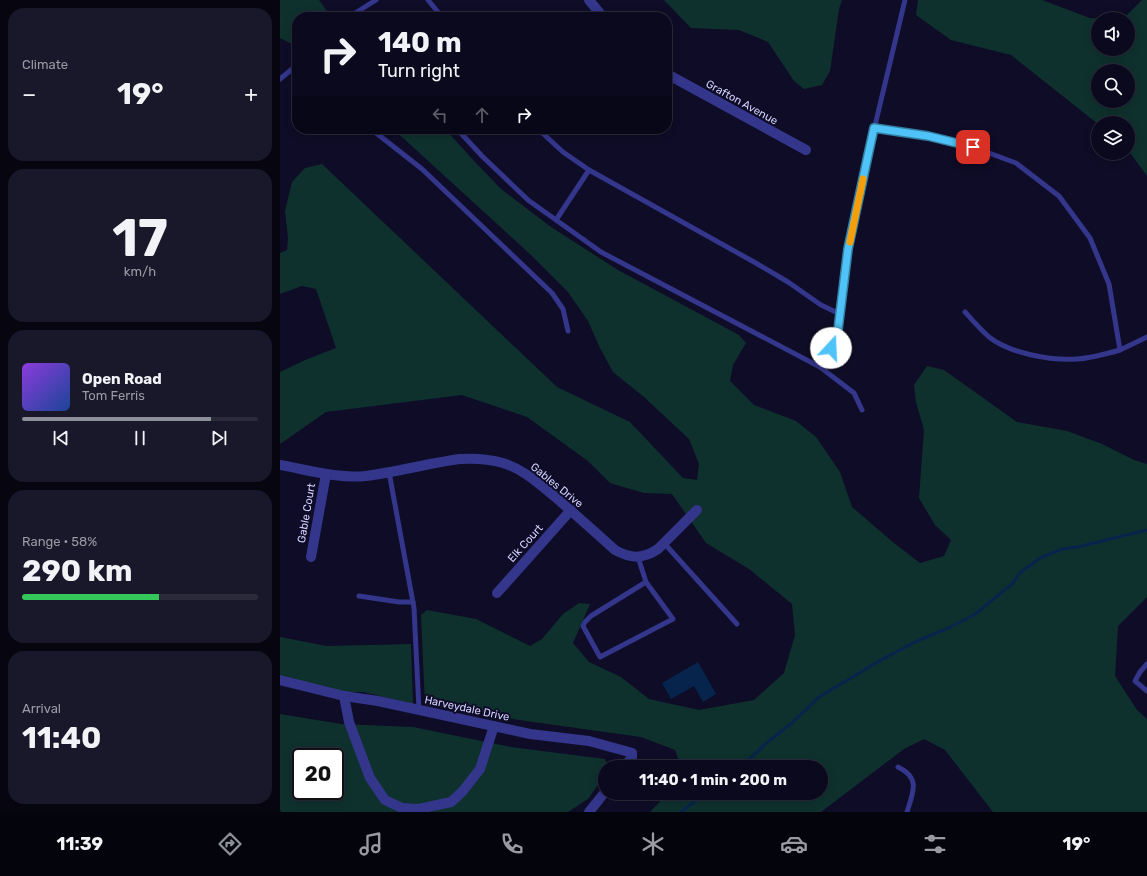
<!DOCTYPE html>
<html lang="en">
<head>
<meta charset="utf-8">
<style>
	:root { --surface:#0b091d; --page:#19172a; --text:#f1f3f6; --muted:#9a9aa4; --line:#2b2a3b; --accent:#8c9099 }
	body { margin:0; font-family:Rubik,sans-serif; background:var(--page); color:var(--text); height:100vh; display:flex; flex-direction:column; font-size:15px; white-space:nowrap }
	* { box-sizing:border-box; margin:0 }
	p { font-size:13px; color:var(--muted) }
	.icon { flex:none; width:22px; height:22px; fill:none; stroke:currentColor; stroke-width:2; stroke-linecap:round; stroke-linejoin:round }
	.map { position:relative; flex:1; overflow:hidden }
	.sheet { display:flex; flex-direction:column; gap:8px; padding:8px; background:#060510; width:280px }
	.sheet>* { flex:none }
	.top-card { position:absolute; left:12px; top:12px; width:380px; height:122px; border-radius:16px; box-shadow:0 2px 10px #0003,0 0 0 1px var(--line); background:#0b091d; color:var(--text); overflow:hidden }
	.tools { position:absolute; left:811px; top:12px; display:grid; gap:8px }
	.tools a { display:grid; place-items:center; width:44px; height:44px; border-radius:50%; background:var(--surface); box-shadow:0 2px 10px #0003,0 0 0 1px var(--line); font-size:20px }
	.speed { position:absolute; left:12px; top:748px; display:flex; gap:8px; font-size:20px; font-weight:700; text-align:center }
	.speed>* { display:grid; place-content:center; width:52px; height:52px; border-radius:50%; background:var(--surface); box-shadow:0 2px 10px #0003,0 0 0 1px var(--line); line-height:1 }
	.speed .limit { border:2px solid #111; border-radius:6px; background:#fff; color:#111 }
	.pin { position:absolute; display:grid; place-items:center; width:34px; height:34px; color:#fff; margin:-17px; border-radius:8px; box-shadow:0 2px 6px #0006 }
	.me { position:absolute; width:44px; margin:-22px; rotate:20deg; stroke-linejoin:round; filter:drop-shadow(0 0 3px #0008) }
	.turn { display:flex; align-items:center; gap:14px; height:84px; padding:0 20px; font-size:18px }
	.turn .icon { width:52px; height:52px; stroke-width:2.5 }
	.turn b { display:block; font-size:28px; line-height:34px }
	.lanes { display:flex; align-items:center; height:38px; padding:0 20px; background:#0003; justify-content:center; gap:20px; direction:ltr }
	.lanes .off { opacity:.35 }
	.big { font-size:30px; font-weight:700; line-height:1.1 }
	.sheet .widget { flex:1; display:flex; flex-direction:column; justify-content:center; gap:6px; min-width:0; padding:0 14px; border-radius:16px; background:var(--page) }
	.sheet .dial { align-items:center; gap:0 }
	.dial b { font-size:52px; line-height:1 }
	.song { display:flex; align-items:center; gap:12px }
	.cover { width:48px; height:48px; border-radius:6px; background:linear-gradient(135deg,hsl(270 70% 55%),hsl(220 70% 35%)) }
	.played { height:4px; border-radius:2px; background:linear-gradient(90deg,var(--accent) 80%,var(--line) 80%) }
	.keys { display:flex; justify-content:space-around; direction:ltr }
	.heat { display:flex; justify-content:space-between; align-items:center; font-size:22px; direction:ltr }
	.charge { height:6px; border-radius:3px; background:linear-gradient(90deg,#34c759 58%,var(--line) 0) }
	.trip { position:absolute; left:318px; top:760px; width:230px; height:40px; border-radius:20px; background:var(--surface); box-shadow:0 2px 10px #0003,0 0 0 1px var(--line); font-weight:700; line-height:40px; text-align:center }
	.menu { display:flex; height:64px; justify-content:space-around; align-items:center; background:#04040c; color:var(--muted) }
	.menu .icon { width:28px; height:28px }
	.menu .selected { color:var(--accent) }
	.menu b { font-size:18px; color:var(--text) }
	main { display:flex; flex:1; min-height:0 }
	.map>svg:first-child { display:block }
</style>
</head>
<body>
<main>
<section class="sheet">
<div class="widget"><p>Climate</p>
<div class="heat"><a>−</a><b class="big">19°</b><a>+</a></div>
</div>
<div class="widget dial"><b>17</b><p>km/h</p></div>
<div class="widget">
<div class="song"><i class="cover"></i><div><b>Open Road</b><p>Tom Ferris</p></div></div>
<div class="played"></div>
<div class="keys"><svg class="icon" aria-label="previous" viewBox="0 0 24 24"><path d="M18 5L8 12l10 7zM5 5v14"/></svg><svg class="icon" aria-label="pause" viewBox="0 0 24 24"><path d="M8 5v14M16 5v14"/></svg><svg class="icon" aria-label="next" viewBox="0 0 24 24"><path d="M6 5l10 7-10 7zM19 5v14"/></svg></div>
</div>
<div class="widget"><p>Range · 58%</p><b class="big">290 km</b><div class="charge"></div></div>
<div class="widget"><p>Arrival</p><b class="big">11:40</b></div>
</section>
<div class="map">
<svg width="867" height="812" viewBox="0 0 867 812">
	<rect width="100%" height="100%" fill="#0f0c27"/>
	<g fill="#0f312e" fill-rule="evenodd">
		<polygon points="0,0 39,0 51,17 17,17 17,47 8,42 0,38"/>
		<polygon points="384,0 562,0 559,9 550,71 542,85 524,89 514,81 488,42 459,30 411,28"/>
		<path d="M638,0H762L810,18L836,19H818V49H848V19H843L862,0H867V176L848,150V123H818V124L731,55L671,40L636,15ZM818,71H848V101H818Z"/>
		<polygon points="110,129 165,129 196,163 221,189 271,227 338,270 459,335 466,343 453,365 450,381 474,405 516,421 536,437 560,472 572,507 614,543 640,563 664,556 671,540 655,525 639,498 644,430 636,402 634,385 647,366 664,370 737,422 787,431 822,444 854,460 867,464 867,597 838,626 835,676 857,710 867,719 867,812 713,812 665,750 644,739 624,749 541,812 370,812 388,793 541,793 541,767 401,767 395,750 361,737 246,721 145,705 141,615 147,610 196,619 250,646 262,639 283,614 299,603 310,604 293,643 309,662 341,677 369,699 419,710 474,700 504,673 515,635 512,604 469,569 426,543 392,494 364,493 330,483 308,461 247,417 182,395 46,412 0,444 0,372 25,360 56,348 36,289 22,286 0,294 0,253 7,250 8,238 5,211 12,182 25,168 42,164 277,387 350,422 403,478 417,480 419,464 409,439 364,397 333,372 320,348 308,321 288,292 251,255 122,137"/>
		<polygon points="0,637 47,646 131,644 133,704 83,692 63,692 0,675"/>
		<path d="M0,714L61,724L133,727L231,747L325,759L328,767H325V775L308,799L288,812H1L0,809ZM21,757H55V791H21Z"/>
	</g>
	<polygon fill="#07254c" points="418,662 436,694 423,702 414,686 391,699 382,683"/>
	<g fill="none" stroke-linecap="round" stroke-linejoin="round">
		<g stroke="#07254c" stroke-width="3">
			<polyline points="461,767 489,741 513,722 539,697 601,660 635,642 666,629 694,615 732,584 741,572 760,558 782,549 798,547 867,530"/>
			<polyline points="401,812 426,793"/>
		</g>
		<g stroke="#33368b" stroke-width="5">
			<polyline points="148,0 162,17"/>
			<polyline points="69,17 96,0"/>
			<polyline points="0,79 17,65"/>
			<path d="M594,128L648,136L693,147L736,163L779,196L810,238L829,284L840,350C826,354 812,358 797,359C771,361 729,353 709,337C700,329 693,321 685,312"/>
			<polyline points="91,129 142,169 272,293 283,309 288,331"/>
			<polyline points="177,129 202,156 248,200 321,252 540,367 574,393 582,410"/>
			<polyline points="258,129 283,152 309,170 474,262 508,282 541,305 560,314"/>
			<polyline points="276,220 309,170"/>
			<polyline points="840,350 867,337"/>
			<polyline points="540,367 557,338 568,249 587,159 625,0"/>
			<polyline points="109,472 134,608 139,710"/>
			<polyline points="384,543 457,624"/>
			<polyline points="358,557 366,582 393,619 320,657 303,626 305,622 311,616 366,582"/>
			<polyline points="79,596 119,602 133,602"/>
			<polyline points="867,664 860,672 855,681 867,691"/>
			<path d="M618,767C641,778 633,792 627,812"/>
		</g>
		<g stroke="#33368b" stroke-width="10">
			<polyline points="309,0 323,17"/>
			<polyline points="387,74 526,150"/>
			<path d="M0,465C28,470 58,479 86,476C117,472 149,463 180,459C195,458 209,459 223,463C243,469 258,483 274,496C295,514 315,532 335,550C351,559 363,559 378,549L417,510"/>
			<polyline points="31,557 46,474"/>
			<polyline points="217,593 291,510"/>
			<polyline points="0,680 64,696 98,701 250,734 309,741 349,752 352,753 352,757 344,767"/>
			<polyline points="64,696 69,722 90,778 105,800 122,808 139,809 171,802 182,792 200,769 214,726"/>
			<polyline points="309,812 325,792"/>
		</g>
	</g>
	<g fill="none" stroke-linecap="round" stroke-linejoin="round">
		<g stroke="#337fa1" stroke-width="10">
			<polyline id="route" points="551,348 557,338 568,249 587,160 594,128 648,136 693,147"/>
		</g>
		<use href="#route" stroke="#4fc3f7" stroke-width="7"/>
		<polyline stroke="#f59e0b" stroke-width="7" points="570,242 583,179"/>
	</g>
	<g text-anchor="middle" stroke-width="4" stroke-linejoin="round" paint-order="stroke">
		<g font-size="11" fill="#d4d2ff" stroke="#0f0c27">
			<text transform="translate(462 102) rotate(29)" y="4">Grafton Avenue</text>
			<text transform="translate(277 485) rotate(39)" y="4">Gables Drive</text>
			<text transform="translate(26 513) rotate(-80)" y="4">Gable Court</text>
			<text transform="translate(245 543) rotate(-48)" y="4">Elk Court</text>
			<text transform="translate(187 708) rotate(12)" y="4">Harveydale Drive</text>
		</g>
	</g>
</svg>
<div class="tools">
<a><svg class="icon" aria-label="sound" viewBox="0 0 24 24"><path d="M4 9h4l5-4v14l-5-4H4zM17 9q2 3 0 6"/></svg></a>
<a><svg class="icon" aria-label="search" viewBox="0 0 24 24"><circle cx="10" cy="10" r="6"/><path d="M15 15l6 6"/></svg></a>
<a><svg class="icon" aria-label="layers" viewBox="0 0 24 24"><path d="M12 4l9 5-9 5-9-5zM3 14l9 5 9-5"/></svg></a>
</div>
<div class="speed"><div class="limit">20</div></div>
<div class="pin" style="left:693px;top:147px;background:#d93025"><svg class="icon" aria-label="arrive" viewBox="0 0 24 24"><path d="M6 21V4h12l-3 4 3 4H6"/></svg></div>
<svg class="me" style="left:551px;top:348px" viewBox="-20 -20 40 40"><circle r="19" fill="#fff"/><path d="M0-13L10 11 0 6-10 11z" fill="#4fc3f7"/></svg>
<div class="trip">11:40 · 1 min · 200 m</div>
<div class="top-card">
<div class="turn"><svg class="icon" aria-label="right" viewBox="0 0 24 24"><path d="M7 20v-9h11M14 6l5 5-5 5"/></svg><div><b>140 m</b>Turn right</div></div>
<div class="lanes"><svg class="icon off" aria-label="left" viewBox="0 0 24 24"><path d="M17 20v-9H6M10 6l-5 5 5 5"/></svg><svg class="icon off" aria-label="ahead" viewBox="0 0 24 24"><path d="M12 20V5M6 11l6-6 6 6"/></svg><svg class="icon" aria-label="right" viewBox="0 0 24 24"><path d="M7 20v-9h11M14 6l5 5-5 5"/></svg></div>
</div>
</div>
</main>
<nav class="menu">
<b>11:39</b>
<svg class="icon selected" aria-label="directions" viewBox="0 0 24 24"><path d="M12 3l9 9-9 9-9-9zM9 14v-3h6M13 9l2 2-2 2"/></svg>
<svg class="icon" aria-label="music" viewBox="0 0 24 24"><path d="M9 18V5l10-2v13"/><circle cx="6" cy="18" r="3"/><circle cx="16" cy="16" r="3"/></svg>
<svg class="icon" aria-label="phone" viewBox="0 0 24 24"><path d="M5 4h4l2 5-3 2q2 4 5 5l2-3 5 2v4C11 20 4 13 5 4z"/></svg>
<svg class="icon" aria-label="climate" viewBox="0 0 24 24"><path d="M12 3v18M4 7l16 10M4 17L20 7"/></svg>
<svg class="icon" aria-label="car" viewBox="0 0 24 24"><path d="M5 17H2v-5l4-1 3-4h7l3 4 3 1v5h-3M9 17h6M6 11h13"/><circle cx="7" cy="17" r="2"/><circle cx="17" cy="17" r="2"/></svg>
<svg class="icon" aria-label="filters" viewBox="0 0 24 24"><path d="M4 7h16M4 17h16"/><circle cx="9" cy="7" r="2"/><circle cx="15" cy="17" r="2"/></svg>
<b>19°</b>
</nav>
</body>
</html>
